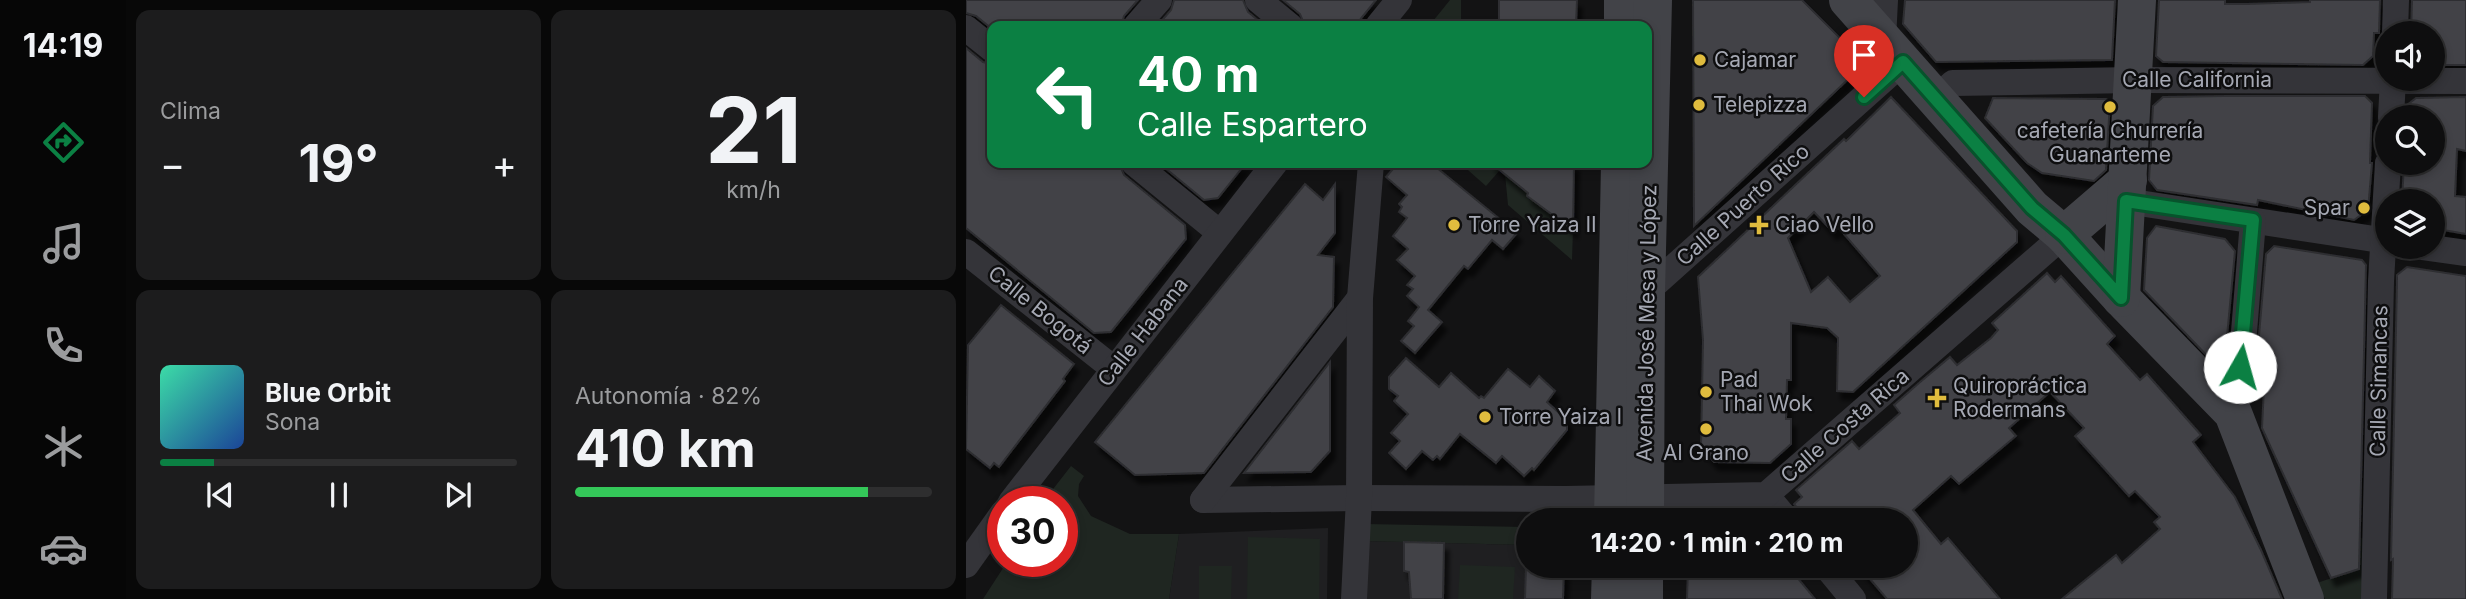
<!DOCTYPE html>
<html lang="es">
<head>
<meta charset="utf-8">
<style>
	:root { --surface:#0e0e0f; --page:#1c1c1d; --text:#f1f3f6; --muted:#9b9c9e; --line:#2e2e2f; --accent:#0b8043 }
	body { margin:0; font-family:Inter,sans-serif; background:var(--page); color:var(--text); height:100vh; display:flex; flex-direction:column; font-size:26px; white-space:nowrap }
	* { box-sizing:border-box; margin:0 }
	p { font-size:23px; color:var(--muted) }
	.icon { flex:none; width:38px; height:38px; fill:none; stroke:currentColor; stroke-width:2; stroke-linecap:round; stroke-linejoin:round }
	.map { position:relative; flex:1; overflow:hidden }
	.details { display:flex; flex-direction:column; gap:10px; padding:10px; background:#080808; width:840px }
	.details>* { flex:none }
	.hud { position:absolute; left:21px; top:21px; width:665px; height:147px; border-radius:14px; box-shadow:0 4px 10px #0003,0 0 0 2px var(--line); background:#0b8043; color:#fff; overflow:hidden }
	.tools { position:absolute; left:1409px; top:21px; display:grid; gap:14px }
	.tools a { display:grid; place-items:center; width:70px; height:70px; border-radius:50%; background:var(--surface); box-shadow:0 4px 10px #0003,0 0 0 2px var(--line); font-size:35px }
	.speed { position:absolute; left:21px; top:486px; display:flex; gap:14px; font-size:35px; font-weight:700; text-align:center }
	.speed>* { display:grid; place-content:center; width:91px; height:91px; border-radius:50%; background:var(--surface); box-shadow:0 4px 10px #0003,0 0 0 2px var(--line); line-height:1 }
	.speed .limit { border:10px solid #d22; background:#fff; color:#111 }
	.pin { position:absolute; display:grid; place-items:center; width:60px; height:60px; color:#fff; margin:-72px -30px; border-radius:50% 50% 50% 0; rotate:-45deg; box-shadow:0 0 7px #0007 }
	.pin .icon { rotate:45deg }
	.me { position:absolute; width:77px; margin:-38px; rotate:7deg; stroke-linejoin:round; filter:drop-shadow(0 0 5px #0008) }
	.turn { display:flex; align-items:center; gap:24px; height:147px; padding:0 35px; font-size:32px }
	.turn .icon { width:91px; height:91px; stroke-width:2.5 }
	.turn b { display:block; font-size:49px; line-height:60px }
	.big { font-size:52px; font-weight:700; line-height:1.1 }
	.details .tile { flex:1; display:flex; flex-direction:column; justify-content:center; gap:10px; min-width:0; padding:0 24px; border-radius:14px; background:var(--page) }
	.details .dial { align-items:center; gap:0 }
	.dial b { font-size:91px; line-height:1 }
	.song { display:flex; align-items:center; gap:21px }
	.cover { width:84px; height:84px; border-radius:10px; background:linear-gradient(135deg,hsl(160 70% 55%),hsl(220 70% 35%)) }
	.played { height:7px; border-radius:4px; background:linear-gradient(90deg,var(--accent) 15%,var(--line) 15%) }
	.keys { display:flex; justify-content:space-around; direction:ltr }
	.heat { display:flex; justify-content:space-between; align-items:center; font-size:38px; direction:ltr }
	.charge { height:10px; border-radius:5px; background:linear-gradient(90deg,#34c759 82%,var(--line) 0) }
	.details .tiles { flex:1; display:grid; gap:10px; grid-template-columns:repeat(2,1fr) }
	.trip { position:absolute; left:550px; top:508px; width:402px; height:70px; border-radius:35px; background:var(--surface); box-shadow:0 4px 10px #0003,0 0 0 2px var(--line); font-weight:700; line-height:70px; text-align:center }
	main { display:flex; flex:1; min-height:0 }
	.dock { display:flex; flex-direction:column; width:126px; justify-content:space-around; align-items:center; background:#060606; color:var(--muted) }
	.dock .icon { width:49px; height:49px }
	.dock .selected { color:var(--accent) }
	.dock b { font-size:32px; color:var(--text) }
	.map>svg:first-child { display:block }
</style>
</head>
<body>
<main>
<nav class="dock">
<b>14:19</b>
<svg class="icon selected" aria-label="directions" viewBox="0 0 24 24"><path d="M12 3l9 9-9 9-9-9zM9 14v-3h6M13 9l2 2-2 2"/></svg>
<svg class="icon" aria-label="music" viewBox="0 0 24 24"><path d="M9 18V5l10-2v13"/><circle cx="6" cy="18" r="3"/><circle cx="16" cy="16" r="3"/></svg>
<svg class="icon" aria-label="phone" viewBox="0 0 24 24"><path d="M5 4h4l2 5-3 2q2 4 5 5l2-3 5 2v4C11 20 4 13 5 4z"/></svg>
<svg class="icon" aria-label="climate" viewBox="0 0 24 24"><path d="M12 3v18M4 7l16 10M4 17L20 7"/></svg>
<svg class="icon" aria-label="car" viewBox="0 0 24 24"><path d="M5 17H2v-5l4-1 3-4h7l3 4 3 1v5h-3M9 17h6M6 11h13"/><circle cx="7" cy="17" r="2"/><circle cx="17" cy="17" r="2"/></svg>
</nav>
<section class="details">
<div class="tiles">
<div class="tile"><p>Clima</p>
<div class="heat"><a>−</a><b class="big">19°</b><a>+</a></div>
</div>
<div class="tile dial"><b>21</b><p>km/h</p></div>
<div class="tile">
<div class="song"><i class="cover"></i><div><b>Blue Orbit</b><p>Sona</p></div></div>
<div class="played"></div>
<div class="keys"><svg class="icon" aria-label="previous" viewBox="0 0 24 24"><path d="M18 5L8 12l10 7zM5 5v14"/></svg><svg class="icon" aria-label="pause" viewBox="0 0 24 24"><path d="M8 5v14M16 5v14"/></svg><svg class="icon" aria-label="next" viewBox="0 0 24 24"><path d="M6 5l10 7-10 7zM19 5v14"/></svg></div>
</div>
<div class="tile"><p>Autonomía · 82%</p><b class="big">410 km</b><div class="charge"></div></div>
</div>
</section>
<div class="map">
<svg width="1500" height="599" viewBox="0 0 1500 599">
	<defs>
		<filter id="shadow"><feDropShadow dx="4.5" dy="8" stdDeviation="2" flood-color="#0009"/></filter>
	</defs>
	<rect width="100%" height="100%" fill="#131314"/>
	<g fill="#1f1f21">
		<polygon points="362,528 361,599 203,599 213,534"/>
		<polygon points="398,541 562,545 562,565 597,599 397,599"/>
	</g>
	<g fill="#1f2621">
		<polygon points="484,0 495,0 495,26 463,26"/>
		<polygon points="494,163 526,163 534,170 520,186"/>
		<polygon points="539,174 561,193 561,196 607,230 606,260 542,205"/>
		<polygon points="105,466 118,476 113,484 112,496 125,516 164,534 213,534 203,599 17,599 41,562 96,562 96,502 77,502"/>
		<polygon points="399,524 562,527 562,545 398,541"/>
		<polygon points="282,537 354,539 353,599 281,599"/>
		<polygon points="1393,538 1405,539 1402,599 1359,599 1351,583 1392,569"/>
		<polygon points="494,565 549,567 547,599 492,599"/>
		<polygon points="233,566 266,566 265,599 233,599"/>
	</g>
	<g fill="#424347" stroke="#2d2d30" stroke-width="2" fill-rule="evenodd" filter="url(#shadow)">
		<polygon points="0,0 172,0 158,16 155,26 26,26 26,29 10,16 0,13"/>
		<polygon points="208,0 277,0 282,12 299,26 191,26 205,10"/>
		<polygon points="317,0 410,0 389,26 339,26 334,14"/>
		<polygon points="533,0 611,0 610,26 533,26"/>
		<polygon points="727,0 836,0 895,59 894,68 728,226"/>
		<polygon points="939,0 1149,0 1146,60 970,62 937,24"/>
		<polygon points="1193,0 1259,0 1259,4 1280,4 1344,2 1344,0 1414,0 1413,33 1408,33 1407,56 1397,65 1197,62 1190,56"/>
		<polygon points="1446,0 1500,0 1500,65 1466,65 1466,33 1445,33"/>
		<polygon points="0,48 17,62 26,64 26,163 153,163 158,175 219,225 220,239 145,332 128,333 0,228"/>
		<polygon points="1258,96 1399,96 1406,103 1404,163 1406,163 1402,210 1388,220 1292,200 1291,205 1191,190 1183,180 1187,106 1197,97"/>
		<path d="M925,97L1051,231V242L887,392L871,391L872,338L861,328L825,323V380H821L820,419H825V444L804,463L748,462L735,447L737,340L732,277L878,139L880,141ZM848,212L867,232L872,227L914,276L884,302L862,277L845,292L822,238Z"/>
		<polygon points="1500,97 1500,151 1491,149 1489,196 1500,197 1500,234 1466,228 1466,201 1436,201 1438,163 1466,163 1466,117 1441,117 1441,105 1450,98"/>
		<polygon points="1027,98 1140,99 1144,101 1140,170 1128,181 1076,173 1061,163 1019,118"/>
		<polygon points="193,163 280,163 252,198 238,200"/>
		<polygon points="432,163 465,163 551,233 537,249 526,240 502,269 498,266 462,310 476,322 449,353 435,341 448,326 442,321 453,307 441,296 447,289 441,285 449,276 431,260 442,249 427,236 441,218 433,212 436,207 433,204 441,195 420,177"/>
		<polygon points="525,163 608,163 607,230 561,196 562,193"/>
		<polygon points="339,184 357,200 369,184 369,233 352,255 368,257 367,307 238,473 169,475 129,442"/>
		<polygon points="1190,226 1259,239 1269,251 1259,358 1247,362 1178,290 1181,238"/>
		<polygon points="1308,246 1396,260 1400,265 1393,569 1365,578 1296,428 1300,345 1292,347 1300,254"/>
		<polygon points="1441,267 1500,276 1500,599 1426,599 1427,559 1425,560 1431,282 1431,275"/>
		<polygon points="1081,273 1089,282 1095,276 1149,336 1141,344 1174,380 1181,374 1235,435 1227,442 1269,497 1295,550 1316,599 1096,599 1150,555 1156,563 1194,529 1188,522 1194,517 1169,491 1163,496 1109,436 1118,428 1084,392 1043,428 1050,436 993,484 985,476 947,510 975,544 982,538 1034,599 921,599 892,565 940,565 940,520 841,520 828,504 836,497 830,490 886,441 893,449 934,413 928,405 953,383 984,357 991,365 1025,338 1032,330 1026,323"/>
		<polygon points="35,305 108,364 97,379 99,381 33,467 28,463 24,468 0,449 2,345"/>
		<polygon points="440,358 473,387 485,373 513,398 515,396 518,398 542,369 564,387 573,376 589,391 581,402 601,420 601,430 568,470 566,468 558,476 536,456 530,463 494,434 474,459 471,456 467,460 456,451 440,469 423,453 434,441 425,433 442,414 428,401 432,396 423,389 423,377"/>
		<polygon points="364,362 364,451 345,472 278,473"/>
		<polygon points="438,542 478,543 477,599 445,599 443,572 438,571"/>
		<polygon points="560,565 598,565 597,599 559,599"/>
		<polygon points="722,565 821,565 849,599 721,599"/>
	</g>
	<g fill="none" stroke-linecap="round" stroke-linejoin="round">
		<g stroke="#343439" stroke-width="26">
			<polyline points="292,0 324,26"/>
			<polyline points="170,26 193,0"/>
			<polyline points="412,26 433,0"/>
			<polyline points="0,28 26,49"/>
			<polyline points="1429,33 1430,0"/>
			<polyline points="917,40 919,0"/>
			<polyline points="968,100 987,83 1168,80 1500,81"/>
			<polyline points="1425,117 1427,79"/>
			<polyline points="168,163 254,233"/>
			<polyline points="1160,201 1421,241"/>
			<polyline points="1457,247 1500,253"/>
			<polyline points="0,252 148,369"/>
			<polyline points="680,292 937,62"/>
			<polyline points="1267,413 1277,344 1287,221"/>
			<polyline points="800,495 821,520"/>
			<polyline points="237,500 393,498 600,499 800,495 1098,235"/>
			<polyline points="237,500 394,298"/>
			<polyline points="45,502 309,163"/>
			<polyline points="0,565 37,513"/>
			<polyline points="859,565 887,599"/>
			<polyline points="388,599 393,498 394,298 405,163"/>
			<polyline points="1408,599 1415,281 1422,163"/>
		</g>
		<g stroke="#424348" stroke-width="38">
			<polyline points="882,0 1066,208 1098,235 1155,298 1267,413 1339,599"/>
			<polyline points="657,26 657,0"/>
			<polyline points="1098,235 1162,180"/>
			<polyline points="1155,298 1171,0"/>
			<polyline points="647,520 654,163"/>
			<polyline points="679,520 680,292 687,0"/>
			<polyline points="644,599 645,565"/>
			<polyline points="678,599 678,565"/>
		</g>
	</g>
	<g fill="none" stroke-linecap="round" stroke-linejoin="round">
		<g stroke="#07532c" stroke-width="18">
			<polyline id="route" points="898,97 937,62 1066,208 1098,235 1155,298 1160,201 1287,220 1274,367"/>
		</g>
		<use href="#route" stroke="#0b8043" stroke-width="12"/>
	</g>
	<g fill="#e0bc3e" stroke="#0e0e0f" stroke-width="2.5">
		<circle cx="734" cy="60" r="7"/>
		<circle cx="733" cy="105" r="7"/>
		<circle cx="1144" cy="107" r="7"/>
		<circle cx="1398" cy="208" r="7"/>
		<circle cx="488" cy="225" r="7"/>
		<path d="M789.5 214.5h7v7h7v7h-7v7h-7v-7h-7v-7h7z"/>
		<circle cx="740" cy="392" r="7"/>
		<path d="M967.5 387.5h7v7h7v7h-7v7h-7v-7h-7v-7h7z"/>
		<circle cx="519" cy="417" r="7"/>
		<circle cx="740" cy="429" r="7"/>
	</g>
	<g text-anchor="middle" stroke-width="5" stroke-linejoin="round" paint-order="stroke">
		<g font-size="21" fill="#a5a8b3" stroke="#0e0e0f" text-anchor="start">
			<text x="748" y="67">Cajamar</text>
			<text x="747" y="112">Telepizza</text>
			<text x="1144" y="138" text-anchor="middle">cafetería Churrería<tspan x="1144" dy="24">Guanarteme</tspan></text>
			<text x="1384" y="215" text-anchor="end">Spar</text>
			<text x="502" y="232">Torre Yaiza II</text>
			<text x="809" y="232">Ciao Vello</text>
			<text x="754" y="387">Pad<tspan x="754" dy="24">Thai Wok</tspan></text>
			<text x="987" y="393">Quiropráctica<tspan x="987" dy="24">Rodermans</tspan></text>
			<text x="533" y="424">Torre Yaiza I</text>
			<text x="740" y="460" text-anchor="middle">Al Grano</text>
		</g>
		<g font-size="21" fill="#a5a8b3" stroke="#0e0e0f">
			<text x="1231" y="87">Calle California</text>
			<text transform="translate(777 205) rotate(-42)" y="7">Calle Puerto Rico</text>
			<text transform="translate(74 310) rotate(39)" y="7">Calle Bogotá</text>
			<text transform="translate(681 323) rotate(-89)" y="7">Avenida José Mesa y López</text>
			<text transform="translate(177 332) rotate(-52)" y="7">Calle Habana</text>
			<text transform="translate(1413 381) rotate(-89)" y="7">Calle Simancas</text>
			<text transform="translate(879 426) rotate(-41)" y="7">Calle Costa Rica</text>
		</g>
	</g>
</svg>
<div class="tools">
<a><svg class="icon" aria-label="sound" viewBox="0 0 24 24"><path d="M4 9h4l5-4v14l-5-4H4zM17 9q2 3 0 6"/></svg></a>
<a><svg class="icon" aria-label="search" viewBox="0 0 24 24"><circle cx="10" cy="10" r="6"/><path d="M15 15l6 6"/></svg></a>
<a><svg class="icon" aria-label="layers" viewBox="0 0 24 24"><path d="M12 4l9 5-9 5-9-5zM3 14l9 5 9-5"/></svg></a>
</div>
<div class="speed"><div class="limit">30</div></div>
<div class="pin" style="left:898px;top:97px;background:#d93025"><svg class="icon" aria-label="arrive" viewBox="0 0 24 24"><path d="M6 21V4h12l-3 4 3 4H6"/></svg></div>
<svg class="me" style="left:1274px;top:367px" viewBox="-20 -20 40 40"><circle r="19" fill="#fff"/><path d="M0-13L10 11 0 6-10 11z" fill="#0b8043"/></svg>
<div class="trip">14:20 · 1 min · 210 m</div>
<div class="hud">
<div class="turn"><svg class="icon" aria-label="left" viewBox="0 0 24 24"><path d="M17 20v-9H6M10 6l-5 5 5 5"/></svg><div><b>40 m</b>Calle Espartero</div></div>
</div>
</div>
</main>
</body>
</html>
